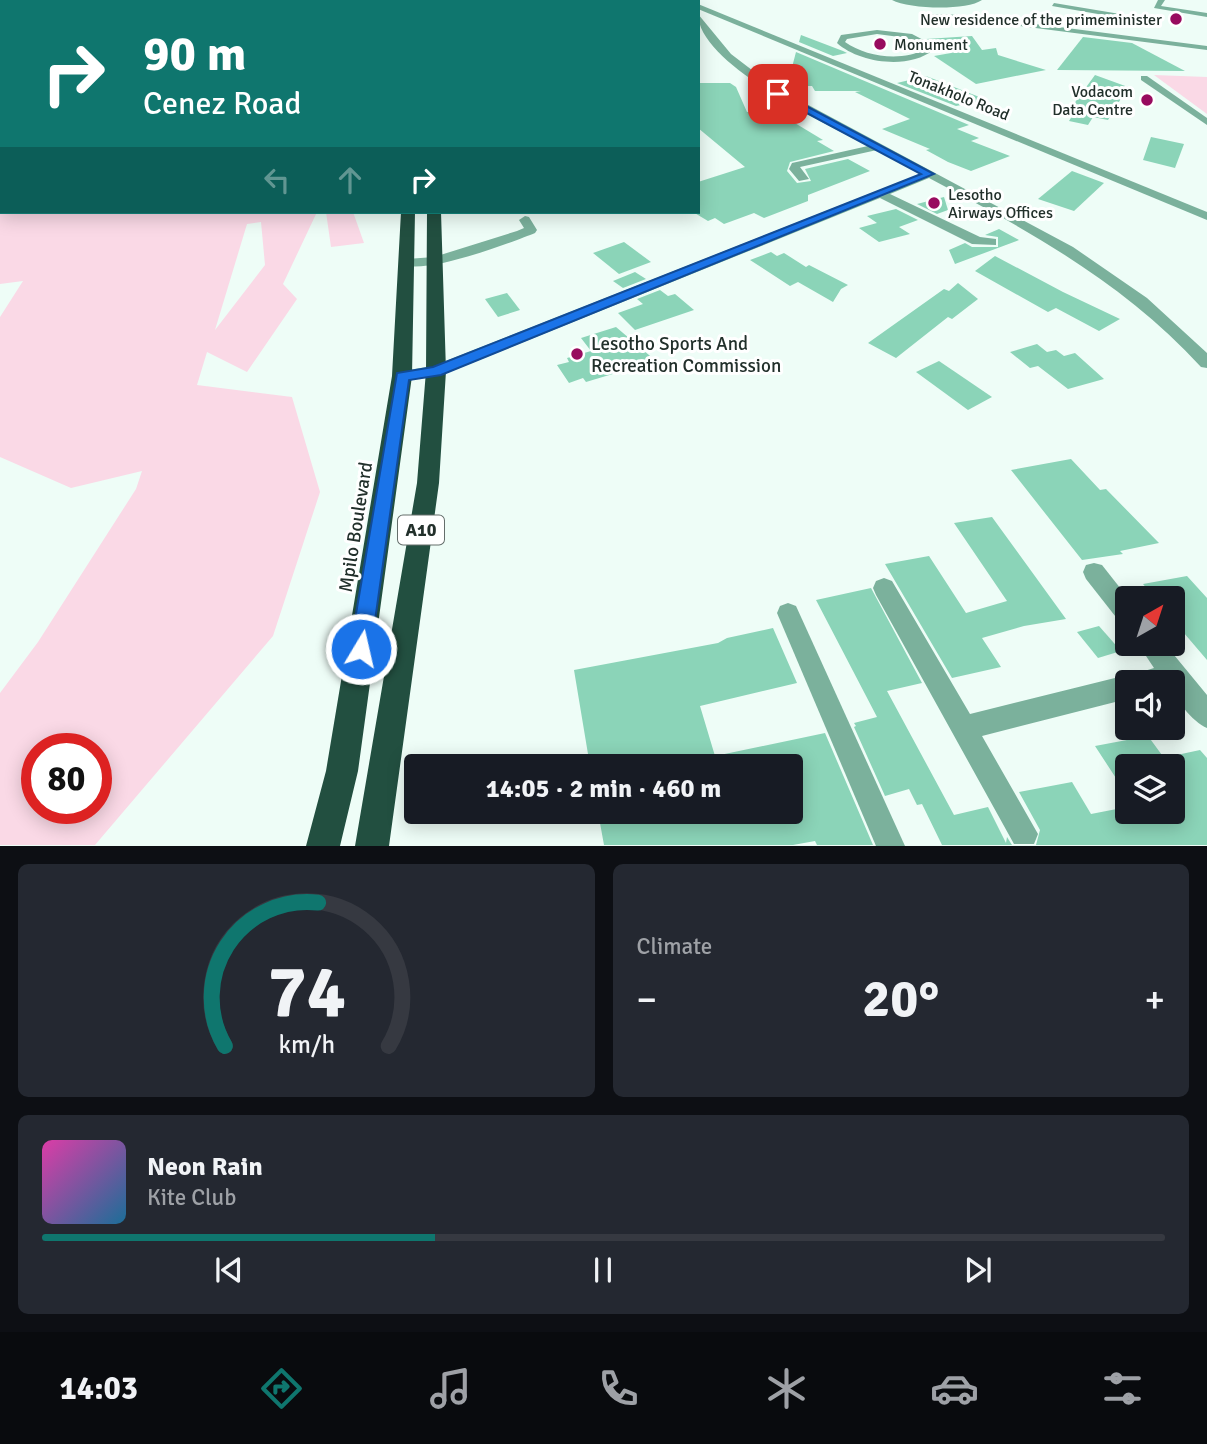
<!DOCTYPE html>
<html lang="en">
<head>
<meta charset="utf-8">
<style>
	:root { --surface:#171b24; --page:#242831; --text:#f1f3f6; --muted:#9ea1a6; --line:#363941; --accent:#0f766e }
	body { margin:0; font-family:Signika,sans-serif; background:var(--page); color:var(--text); height:100vh; display:flex; flex-direction:column; font-size:26px; white-space:nowrap }
	* { box-sizing:border-box; margin:0 }
	p { font-size:23px; color:var(--muted) }
	.icon { flex:none; width:38px; height:38px; fill:none; stroke:currentColor; stroke-width:2; stroke-linecap:round; stroke-linejoin:round }
	.map { position:relative; height:846px; overflow:hidden }
	.sheet { display:flex; flex-direction:column; gap:18px; padding:18px; background:#0d0f14; flex:1 }
	.sheet>* { flex:none }
	.guide { position:absolute; left:0px; top:0px; width:700px; height:214px; box-shadow:0 4px 18px #0003; background:#0f766e; color:#fff; overflow:hidden }
	.needle { width:46px; rotate:39deg }
	.controls { position:absolute; left:1115px; top:586px; display:grid; gap:14px }
	.controls a { display:grid; place-items:center; width:70px; height:70px; border-radius:7px; background:var(--surface); box-shadow:0 4px 18px #0003; font-size:35px }
	.speed { position:absolute; left:21px; top:733px; display:flex; gap:14px; font-size:35px; font-weight:700; text-align:center }
	.speed>* { display:grid; place-content:center; width:91px; height:91px; border-radius:50%; background:var(--surface); box-shadow:0 4px 18px #0003; line-height:1 }
	.speed .limit { border:10px solid #d22; background:#fff; color:#111 }
	.pin { position:absolute; display:grid; place-items:center; width:60px; height:60px; color:#fff; margin:-30px; border-radius:14px; box-shadow:0 4px 10px #0006 }
	.me { position:absolute; width:77px; margin:-38px; rotate:9deg; stroke-linejoin:round; filter:drop-shadow(0 0 5px #0008) }
	.turn { display:flex; align-items:center; gap:24px; height:147px; padding:0 28px; font-size:32px }
	.turn .icon { width:91px; height:91px; stroke-width:2.5 }
	.turn b { display:block; font-size:49px; line-height:60px }
	.lanes { display:flex; align-items:center; height:66px; padding:0 28px; background:#0003; justify-content:center; gap:35px; direction:ltr }
	.lanes .off { opacity:.35 }
	.big { font-size:52px; font-weight:800; line-height:1.1 }
	.sheet .tile { flex:1; display:flex; flex-direction:column; justify-content:center; gap:10px; min-width:0; padding:0 24px; border-radius:10px; background:var(--page) }
	.sheet .dial { align-items:center; gap:0 }
	.dial svg { height:182px; overflow:visible; fill:none; stroke:var(--line); stroke-width:7; stroke-linecap:round; text-anchor:middle }
	.dial text { fill:var(--text); stroke:none }
	.song { display:flex; align-items:center; gap:21px }
	.cover { width:84px; height:84px; border-radius:10px; background:linear-gradient(135deg,hsl(320 70% 55%),hsl(200 70% 35%)) }
	.played { height:7px; border-radius:4px; background:linear-gradient(90deg,var(--accent) 35%,var(--line) 35%) }
	.keys { display:flex; justify-content:space-around; direction:ltr }
	.heat { display:flex; justify-content:space-between; align-items:center; font-size:38px; direction:ltr }
	.sheet .tiles { flex:1; display:grid; gap:18px; grid-template-columns:1fr 1fr }
	.tile:last-child { grid-column:span 2 }
	.trip { position:absolute; left:404px; top:754px; width:399px; height:70px; border-radius:7px; background:var(--surface); box-shadow:0 4px 18px #0003; font-weight:800; line-height:70px; text-align:center }
	.menu { display:flex; height:112px; justify-content:space-around; align-items:center; background:#090b0e; color:var(--muted) }
	.menu .icon { width:49px; height:49px }
	.menu .selected { color:var(--accent) }
	.menu b { font-size:32px; color:var(--text) }
	.map>svg:first-child { display:block }
</style>
</head>
<body>
<div class="map">
<svg width="1207" height="846" viewBox="0 0 1207 846">
	<rect width="100%" height="100%" fill="#eefdf7"/>
	<g fill="#fad9e6" fill-rule="evenodd">
		<path d="M0,0L355,2H2V212H317L283,284L297,299L247,372L207,352L197,385L292,397L320,492L273,636L95,845H0V693L38,642L136,489L142,471L71,488L0,457V317L23,281L0,284ZM261,222L265,265L215,330L247,224ZM96,749V808H37V749Z"/>
		<polygon points="1154,75 1207,77 1207,114"/>
		<polygon points="326,212 353,212 364,243 331,247"/>
	</g>
	<g fill="#8bd4b8">
		<polygon points="801,35 843,51 847,53 833,56 799,42"/>
		<polygon points="972,36 982,50 996,48 998,55 1046,70 976,84 934,56 951,53 935,47 926,39"/>
		<polygon points="1083,37 1132,43 1185,71 1057,70"/>
		<polygon points="796,52 969,125 957,129 979,138 971,141 1010,156 971,171 948,162 926,150 930,149 882,129 910,119 855,92 861,91 815,91 812,86 798,86 790,75"/>
		<polygon points="1095,75 1128,87 1108,120 1093,117 1088,125 1069,121 1074,113 1068,112"/>
		<polygon points="926,76 987,100 956,106 897,83"/>
		<polygon points="698,83 730,83 736,87 747,112 770,108 823,140 817,141 834,151 790,162 787,171 797,183 811,181 805,169 848,159 870,171 808,195 808,201 764,218 754,213 724,224 715,218 708,221 693,212 698,212 698,182 745,167 698,128"/>
		<polygon points="1151,137 1184,144 1175,168 1143,160"/>
		<polygon points="1072,171 1104,183 1074,211 1038,199"/>
		<polygon points="944,197 948,210 937,214 917,204"/>
		<polygon points="896,209 918,220 899,227 910,234 879,242 859,228 877,223 867,216"/>
		<polygon points="999,229 1019,240 955,264 949,250 965,243 972,247 998,247 998,237 985,235"/>
		<polygon points="624,242 651,262 619,274 593,253"/>
		<polygon points="771,252 777,256 784,253 806,267 809,265 848,285 841,289 833,302 798,282 790,286 750,260"/>
		<polygon points="995,256 1063,292 1120,319 1099,331 1056,308 1048,312 975,271"/>
		<polygon points="635,272 646,279 623,288 613,281"/>
		<polygon points="958,283 978,299 952,319 948,317 896,358 868,343 944,289 949,291"/>
		<polygon points="660,290 668,296 675,294 694,310 635,330 618,313 643,304 637,299"/>
		<polygon points="507,293 520,310 498,317 485,299"/>
		<polygon points="616,327 656,361 586,382 583,378 569,383 557,365 569,362 567,358 591,351 581,338"/>
		<polygon points="1037,344 1047,352 1056,350 1064,356 1075,353 1104,379 1068,389 1038,366 1030,368 1010,352"/>
		<polygon points="939,361 992,397 968,410 916,372"/>
		<polygon points="1071,459 1100,490 1106,489 1159,543 1120,551 1123,554 1082,560 1011,470"/>
		<polygon points="992,517 1066,619 1024,626 982,638 1001,667 952,678 885,564 929,556 966,613 1007,601 954,523"/>
		<polygon points="1187,576 1207,598 1207,660 1172,619 1172,598 1155,598 1143,584"/>
		<polygon points="871,588 922,683 887,691 954,815 988,807 1006,843 1007,837 1012,845 942,845 922,804 917,805 909,789 885,796 854,727 856,726 854,723 877,717 816,600"/>
		<polygon points="1099,626 1121,651 1098,658 1077,632"/>
		<polygon points="773,628 797,683 700,706 715,756 825,733 873,845 817,845 815,841 793,845 604,845 598,812 791,812 791,766 590,766 574,670 718,643 727,638"/>
		<polygon points="1148,736 1170,766 1127,766 1127,795 1095,746"/>
		<polygon points="1200,750 1207,758 1207,845 1036,845 1040,830 1019,792 1072,782 1091,814 1127,807 1127,812 1172,812 1172,756"/>
	</g>
	<g fill="none" stroke-linecap="round" stroke-linejoin="round">
		<g fill="#7bb19c" fill-rule="evenodd">
			<polygon points="505,0 512,0 504,2"/>
			<polygon points="678,0 689,2 680,2"/>
			<path d="M892,0H982C966,11 909,9 892,0Z"/>
			<polygon points="1158,0 1165,0 1161,6 1207,13 1207,17 1154,8"/>
			<polygon points="1054,3 1138,17 1142,19 1138,21 1052,6"/>
			<polygon points="698,4 1207,212 1207,220 698,9"/>
			<path d="M698,14L731,54L773,86L1073,247L1147,298L1207,353V368L1201,367C1124,283 1028,230 929,178L890,194L980,237L996,239V245L972,244L880,198L442,375L402,381L396,380L394,376L396,372L433,366L920,174L877,150L800,167L809,179L799,181L789,169L792,163L868,146C829,125 698,64 698,14Z"/>
			<polygon points="934,14 965,15 1207,46 1207,50 965,19 935,18 922,24 922,17"/>
			<path d="M877,30L912,34L931,44L933,50C909,70 859,63 837,43L841,35ZM877,34L907,38L925,49C902,62 866,57 845,42L847,39Z"/>
			<polygon points="1141,76 1147,76 1207,118 1207,125 1141,80"/>
			<path d="M525,216L529,217L537,230L535,233C513,242 418,278 400,263L407,259L434,257L517,231L524,228L519,220Z"/>
			<polygon points="1094,563 1102,565 1128,598 1127,624 1119,621 1086,579 1083,572 1086,565"/>
			<path d="M884,578L892,581L970,714L1127,675L1134,678L1135,674L1154,668L1138,644H1165L1207,695V728C1193,722 1172,698 1172,682H1127V699L982,736L1038,834L1034,844H1014L876,595L873,588L876,581Z"/>
			<polygon points="788,603 796,606 905,846 876,846 777,613 780,606"/>
		</g>
		<g fill="#224f40" fill-rule="evenodd">
			<polygon points="365,0 374,0 376,2 366,2"/>
			<polygon points="384,0 393,0 395,2 385,2"/>
			<polygon points="401,212 415,212 412,376 358,771 340,846 306,846 326,771 392,376"/>
			<polygon points="427,212 441,212 446,371 439,483 389,846 355,846 417,483 426,371"/>
		</g>
	</g>
	<polygon fill="#1a73e8" stroke="#114b97" stroke-width="2" points="778,91 934,174 441,375 409,380 371,649 368,656 361,659 353,656 350,649 397,373 433,367 921,174 775,96"/>
	<g fill="#980b5f" stroke="#fff" stroke-width="2.5">
		<circle cx="1176" cy="19" r="7"/>
		<circle cx="880" cy="44" r="7"/>
		<circle cx="1147" cy="100" r="7"/>
		<circle cx="934" cy="203" r="7"/>
		<circle cx="577" cy="354" r="7"/>
	</g>
	<g text-anchor="middle" stroke-width="6" stroke-linejoin="round" paint-order="stroke">
		<g font-size="16" fill="#22302b" stroke="#fff" text-anchor="end">
			<text x="1162" y="25">New residence of the primeminister</text>
			<text x="894" y="50" text-anchor="start">Monument</text>
			<text x="1133" y="97">Vodacom<tspan x="1133" dy="18">Data Centre</tspan></text>
			<text x="948" y="200" text-anchor="start">Lesotho<tspan x="948" dy="18">Airways Offices</tspan></text>
		</g>
		<g font-size="16" fill="#22302b" stroke="#fff">
			<text transform="translate(959 95) rotate(22)" y="6">Tonakholo Road</text>
		</g>
		<rect fill="#fff" stroke="#646e6b" stroke-width="2" x="398" y="515.5" width="46" height="29" rx="5"/>
		<g font-size="18" font-weight="bold" fill="#22302b">
			<text x="421" y="536">A10</text>
		</g>
		<g font-size="19" fill="#22302b" stroke="#fff" text-anchor="start">
			<text x="591" y="350">Lesotho Sports And<tspan x="591" dy="22">Recreation Commission</tspan></text>
		</g>
		<g font-size="19" fill="#22302b" stroke="#fff">
			<text transform="translate(355 527) rotate(-81)" y="7">Mpilo Boulevard</text>
		</g>
	</g>
</svg>
<div class="controls">
<a><svg class="needle" viewBox="-14 -14 28 28"><path d="M0-13l5 13h-10z" fill="#e53935"/><path d="M0 13l5-13h-10z" fill="#9ea1a6"/></svg></a>
<a><svg class="icon" aria-label="sound" viewBox="0 0 24 24"><path d="M4 9h4l5-4v14l-5-4H4zM17 9q2 3 0 6"/></svg></a>
<a><svg class="icon" aria-label="layers" viewBox="0 0 24 24"><path d="M12 4l9 5-9 5-9-5zM3 14l9 5 9-5"/></svg></a>
</div>
<div class="speed"><div class="limit">80</div></div>
<div class="pin" style="left:778px;top:94px;background:#d93025"><svg class="icon" aria-label="arrive" viewBox="0 0 24 24"><path d="M6 21V4h12l-3 4 3 4H6"/></svg></div>
<svg class="me" style="left:361px;top:649px" viewBox="-20 -20 40 40"><circle r="17" fill="#1a73e8" stroke="#fff" stroke-width="3"/><path d="M0-11L8 9 0 5-8 9z" fill="#fff"/></svg>
<div class="trip">14:05 · 2 min · 460 m</div>
<div class="guide">
<div class="turn"><svg class="icon" aria-label="right" viewBox="0 0 24 24"><path d="M7 20v-9h11M14 6l5 5-5 5"/></svg><div><b>90 m</b>Cenez Road</div></div>
<div class="lanes"><svg class="icon off" aria-label="left" viewBox="0 0 24 24"><path d="M17 20v-9H6M10 6l-5 5 5 5"/></svg><svg class="icon off" aria-label="ahead" viewBox="0 0 24 24"><path d="M12 20V5M6 11l6-6 6 6"/></svg><svg class="icon" aria-label="right" viewBox="0 0 24 24"><path d="M7 20v-9h11M14 6l5 5-5 5"/></svg></div>
</div>
</div>
<section class="sheet">
<div class="tiles">
<div class="tile dial"><svg viewBox="0 0 100 80">
<path d="M14 69A42 42 0 1 1 86 69"/>
<path d="M14 69A42 42 0 0 1 55 6" stroke="#0f766e"/>
<text x="50" y="56" font-size="32" font-weight="700">74</text>
<text x="50" y="72" font-size="11">km/h</text>
</svg></div>
<div class="tile"><p>Climate</p>
<div class="heat"><a>−</a><b class="big">20°</b><a>+</a></div>
</div>
<div class="tile">
<div class="song"><i class="cover"></i><div><b>Neon Rain</b><p>Kite Club</p></div></div>
<div class="played"></div>
<div class="keys"><svg class="icon" aria-label="previous" viewBox="0 0 24 24"><path d="M18 5L8 12l10 7zM5 5v14"/></svg><svg class="icon" aria-label="pause" viewBox="0 0 24 24"><path d="M8 5v14M16 5v14"/></svg><svg class="icon" aria-label="next" viewBox="0 0 24 24"><path d="M6 5l10 7-10 7zM19 5v14"/></svg></div>
</div>
</div>
</section>
<nav class="menu">
<b>14:03</b>
<svg class="icon selected" aria-label="directions" viewBox="0 0 24 24"><path d="M12 3l9 9-9 9-9-9zM9 14v-3h6M13 9l2 2-2 2"/></svg>
<svg class="icon" aria-label="music" viewBox="0 0 24 24"><path d="M9 18V5l10-2v13"/><circle cx="6" cy="18" r="3"/><circle cx="16" cy="16" r="3"/></svg>
<svg class="icon" aria-label="phone" viewBox="0 0 24 24"><path d="M5 4h4l2 5-3 2q2 4 5 5l2-3 5 2v4C11 20 4 13 5 4z"/></svg>
<svg class="icon" aria-label="climate" viewBox="0 0 24 24"><path d="M12 3v18M4 7l16 10M4 17L20 7"/></svg>
<svg class="icon" aria-label="car" viewBox="0 0 24 24"><path d="M5 17H2v-5l4-1 3-4h7l3 4 3 1v5h-3M9 17h6M6 11h13"/><circle cx="7" cy="17" r="2"/><circle cx="17" cy="17" r="2"/></svg>
<svg class="icon" aria-label="filters" viewBox="0 0 24 24"><path d="M4 7h16M4 17h16"/><circle cx="9" cy="7" r="2"/><circle cx="15" cy="17" r="2"/></svg>
</nav>
</body>
</html>
